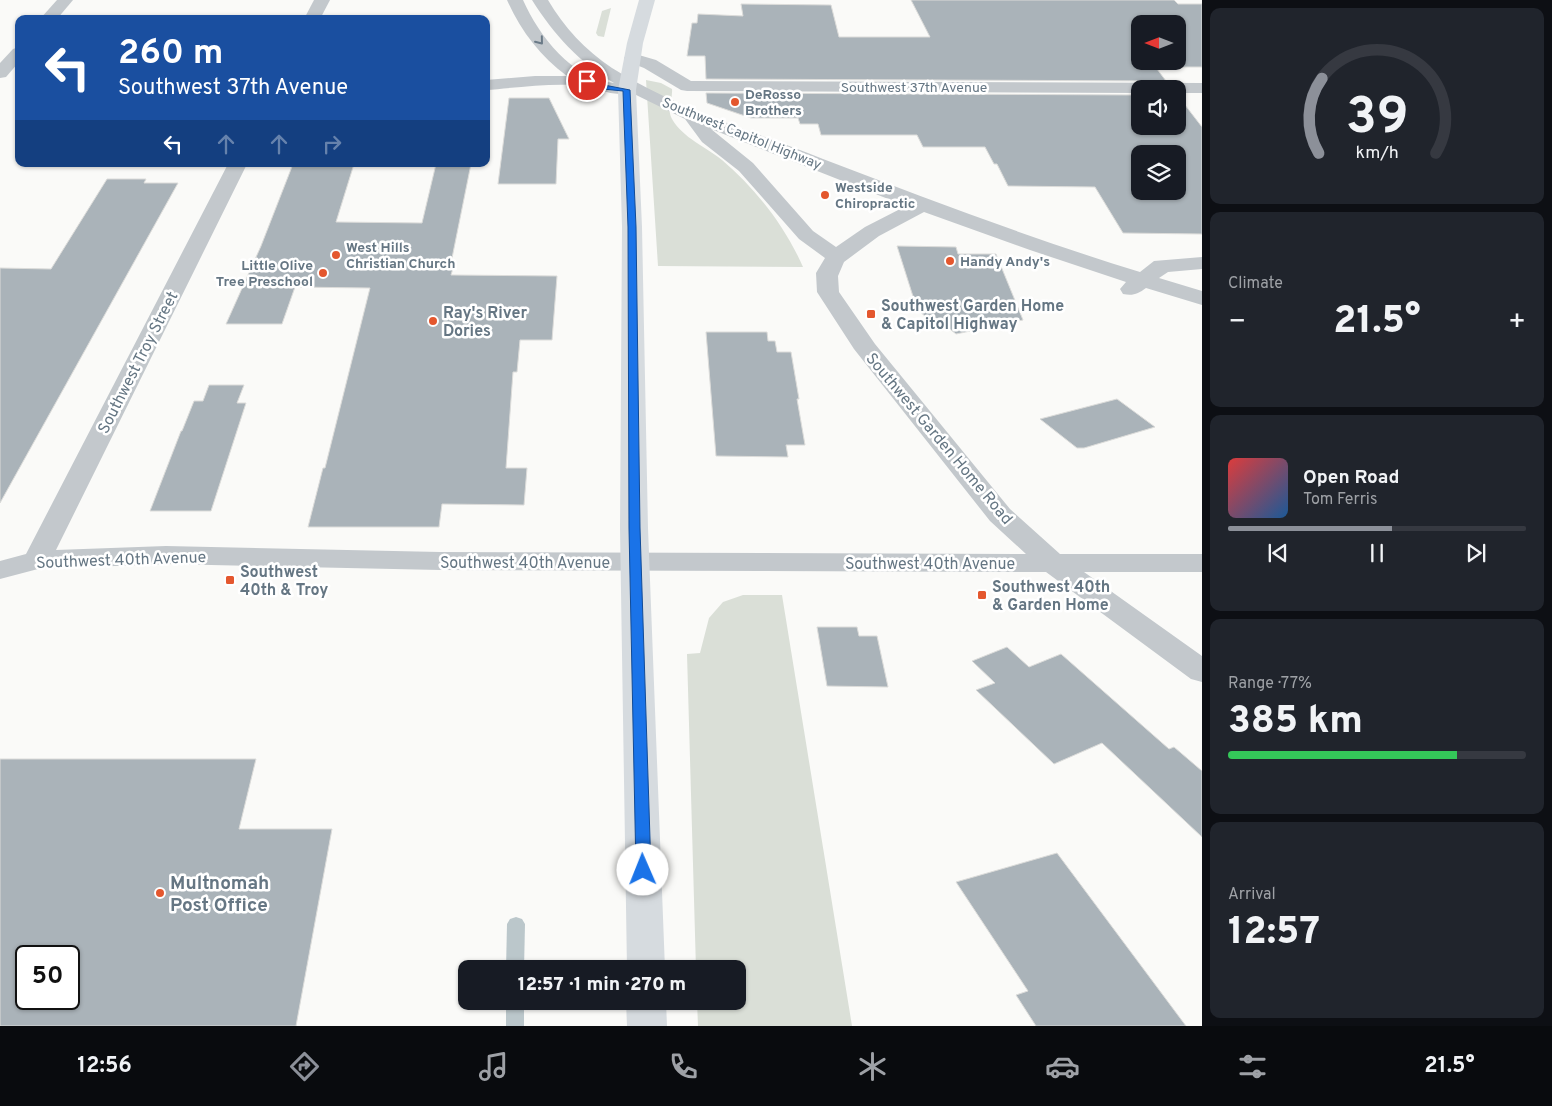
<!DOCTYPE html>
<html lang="en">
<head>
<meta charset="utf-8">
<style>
	:root { --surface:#171b24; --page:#20242c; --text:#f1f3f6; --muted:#9ea1a6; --line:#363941; --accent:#8c9099 }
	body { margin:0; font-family:Overpass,sans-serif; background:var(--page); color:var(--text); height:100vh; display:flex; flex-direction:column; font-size:19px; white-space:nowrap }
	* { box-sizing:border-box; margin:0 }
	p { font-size:16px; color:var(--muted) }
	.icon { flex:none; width:28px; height:28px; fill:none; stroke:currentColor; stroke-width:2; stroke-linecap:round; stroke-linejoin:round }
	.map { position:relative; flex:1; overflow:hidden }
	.drawer { display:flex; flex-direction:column; gap:8px; padding:8px; background:#0d0f14; width:350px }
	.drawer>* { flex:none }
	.hud { position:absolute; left:15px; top:15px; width:475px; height:152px; border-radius:10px; box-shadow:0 1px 4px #0004; background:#1a4fa0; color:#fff; overflow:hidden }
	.needle { width:32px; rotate:270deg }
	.tools { position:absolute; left:1131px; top:15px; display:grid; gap:10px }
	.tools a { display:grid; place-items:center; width:55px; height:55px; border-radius:10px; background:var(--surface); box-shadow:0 1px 4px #0004; font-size:25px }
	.speed { position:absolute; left:15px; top:945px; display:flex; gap:10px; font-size:25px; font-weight:700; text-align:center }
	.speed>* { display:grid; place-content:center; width:65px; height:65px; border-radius:50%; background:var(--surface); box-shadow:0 1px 4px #0004; line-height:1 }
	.speed .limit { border:2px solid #111; border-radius:8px; background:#fff; color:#111 }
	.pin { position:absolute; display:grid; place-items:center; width:42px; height:42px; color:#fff; margin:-21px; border:2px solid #fff; border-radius:50%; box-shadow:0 1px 5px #0007 }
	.me { position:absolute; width:55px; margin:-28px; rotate:359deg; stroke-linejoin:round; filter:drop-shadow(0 0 4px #0008) }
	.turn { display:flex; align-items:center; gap:18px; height:105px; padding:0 20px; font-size:22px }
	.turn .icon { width:65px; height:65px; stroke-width:2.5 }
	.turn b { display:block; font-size:35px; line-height:42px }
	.lanes { display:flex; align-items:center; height:48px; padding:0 20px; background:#0003; justify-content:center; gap:25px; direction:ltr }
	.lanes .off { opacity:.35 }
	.big { font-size:38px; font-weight:800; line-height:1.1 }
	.drawer .widget { flex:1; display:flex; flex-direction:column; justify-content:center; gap:8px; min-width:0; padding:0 18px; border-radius:10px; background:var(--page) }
	.drawer .dial { align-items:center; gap:0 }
	.dial svg { height:130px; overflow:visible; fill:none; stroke:var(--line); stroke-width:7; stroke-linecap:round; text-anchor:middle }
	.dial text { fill:var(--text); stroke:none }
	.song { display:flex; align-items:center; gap:15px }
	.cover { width:60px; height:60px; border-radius:8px; background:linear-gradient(135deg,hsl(0 70% 55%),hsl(210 70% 35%)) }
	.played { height:5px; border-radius:2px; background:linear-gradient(90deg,var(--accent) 55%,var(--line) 55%) }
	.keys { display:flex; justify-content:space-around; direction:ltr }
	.heat { display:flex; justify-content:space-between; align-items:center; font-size:28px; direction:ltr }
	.charge { height:8px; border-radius:4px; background:linear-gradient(90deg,#34c759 77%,var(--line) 0) }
	.trip { position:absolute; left:458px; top:960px; width:288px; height:50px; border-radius:10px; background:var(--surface); box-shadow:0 1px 4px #0004; font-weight:800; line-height:50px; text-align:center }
	.dock { display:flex; height:80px; justify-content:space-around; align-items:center; background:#090b0e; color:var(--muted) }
	.dock .icon { width:35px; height:35px }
	.dock .active { color:var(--accent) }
	.dock b { font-size:22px; color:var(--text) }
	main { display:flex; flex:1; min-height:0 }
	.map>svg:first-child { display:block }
</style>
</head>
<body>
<main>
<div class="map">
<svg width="1202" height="1026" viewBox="0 0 1202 1026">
	<rect width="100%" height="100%" fill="#fafaf8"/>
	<g fill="#dadfd7">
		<polygon points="611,8 604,37 598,36 596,33 602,11"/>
		<path d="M646,80L661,83L672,89C673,100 666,108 672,119C683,138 706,147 722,160C756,189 785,226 803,267L658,266Z"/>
		<polygon points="743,595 782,595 852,1026 698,1026 697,1001 736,1001 736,969 696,969 687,654 700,653 709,618 723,602"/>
	</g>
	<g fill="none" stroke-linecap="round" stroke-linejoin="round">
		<g fill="#bbc7cb" fill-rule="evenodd">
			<polygon points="516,917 522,919 525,924 524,969 506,969 507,924 510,919"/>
			<rect x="506" y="1001" width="18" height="25"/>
		</g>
	</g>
	<g fill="#aab3b9" stroke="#dcdcda" fill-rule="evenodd">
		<path d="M911,0H1174L1178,4H1202V67H1163L1165,69H1157L1166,81L706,79L705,56H687L692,23H697L698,14L743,16L741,4L831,5L839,37H930ZM1140,24H1178V61H1140Z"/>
		<path d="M706,93L1140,95V126H1178V96L1202,127V234L1123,233L1095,187L1008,186L997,164H994L985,147H923L917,135H821L818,124H800L798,118H751L707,103ZM1140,154H1178V191H1140Z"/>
		<polygon points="509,98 549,98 569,139 558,139 556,184 498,184"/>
		<polygon points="293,164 354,164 336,222 422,223 436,164 471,164 450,268 453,268 451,275 557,276 552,340 520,340 517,372 513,372 506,468 527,468 524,505 442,504 439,527 308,527 323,468 325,468 370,288 295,287 282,324 226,324 261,246"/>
		<polygon points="107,179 146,179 144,183 178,183 0,503 0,268 51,269"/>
		<polygon points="897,246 956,247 958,254 996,254 1023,320 956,334 945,325 936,326 917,309"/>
		<polygon points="706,332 767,332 768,341 775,341 777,352 791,352 799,399 797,399 805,445 786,445 788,457 716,456"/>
		<polygon points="209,385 244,385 237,403 246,403 211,511 150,511 181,431 182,431 194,401 203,401"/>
		<polygon points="1117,399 1155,427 1084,448 1077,448 1040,419"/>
		<polygon points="817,627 857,627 859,636 877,636 888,687 827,686"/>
		<polygon points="1007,647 1029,667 1061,654 1169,749 1174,747 1202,771 1202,837 1102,743 1054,764 976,690 995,683 972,661"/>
		<path d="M0,759H256L239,829H332L296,1026H0ZM26,956H69V999H26Z"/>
		<polygon points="1057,853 1186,1026 1036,1026 1016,995 1028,991 956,882"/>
	</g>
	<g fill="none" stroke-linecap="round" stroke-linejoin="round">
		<g fill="#c3c8cc" fill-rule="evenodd">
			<polygon points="57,0 73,0 57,19 40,19"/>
			<polygon points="314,0 330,0 320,19 304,19"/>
			<path d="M507,0H523C539,36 572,79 614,83C579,62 554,35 532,0H548C564,27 585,50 612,68C677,109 752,131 823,159C928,199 1032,239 1140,272L1154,261L1202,257V269L1168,272L1159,278L1202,291V305L1146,288C1138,294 1133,296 1123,294L1120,289L1126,282L1030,250L924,212L879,236L844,262L838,276L839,292L875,344L1010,509L1060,554H1202V572H1084L1202,656V682L1191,679L1046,572L440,570L166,564L38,569L0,579V561L26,554L228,164H247L56,550L166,546L440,552L1026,554L990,521L854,349L817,292L816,273L825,258L799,239L739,171L702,142L685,119L630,92C614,98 599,88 584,86C556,82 515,88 486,90V80L535,76H567C540,56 521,31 507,0ZM711,129L906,206L865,227L836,247L813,231L753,163Z"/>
			<polygon points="19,47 19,62 6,77 0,78 0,63 13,49"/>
			<polygon points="632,53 656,60 691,81 1202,83 1202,93 1178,93 1178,89 1140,89 1140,93 687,91 681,90 644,68 626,61 624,58 626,55"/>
		</g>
		<g fill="#d6dbdf" fill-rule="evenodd">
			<polygon points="639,0 655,0 643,43 636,90 642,227 648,528 665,969 627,969 620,528 622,227 618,90 627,43"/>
			<polygon points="626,1001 666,1001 667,1026 627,1026"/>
		</g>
	</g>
	<defs><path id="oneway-chevron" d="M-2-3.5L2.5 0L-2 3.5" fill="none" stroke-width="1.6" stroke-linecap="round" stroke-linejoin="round" transform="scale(1.25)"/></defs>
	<use stroke="#6a7a87" href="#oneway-chevron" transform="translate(540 41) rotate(51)"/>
	<polygon fill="#1a73e8" stroke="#114b97" points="587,79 604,85 630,90 636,227 640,528 651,870 648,874 643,876 638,874 636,870 629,528 628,227 623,91 603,89 585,82 585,79"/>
	<g fill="#e4572e" stroke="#fff" stroke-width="2">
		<circle cx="735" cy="102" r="5"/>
		<circle cx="825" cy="195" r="5"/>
		<circle cx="336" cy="255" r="5"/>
		<circle cx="950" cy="261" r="5"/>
		<circle cx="323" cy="273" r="5"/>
		<rect x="866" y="309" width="10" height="10" rx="2.5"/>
		<circle cx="433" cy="321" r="5"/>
		<rect x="225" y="575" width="10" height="10" rx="2.5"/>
		<rect x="977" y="590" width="10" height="10" rx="2.5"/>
		<circle cx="160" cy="893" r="5"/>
	</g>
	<g text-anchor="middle" stroke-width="5" stroke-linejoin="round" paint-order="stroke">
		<g font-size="14" fill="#657683" stroke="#fff">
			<text x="914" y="92">Southwest 37th Avenue</text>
			<text transform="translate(742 133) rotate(22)" y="5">Southwest Capitol Highway</text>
		</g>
		<g font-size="14" font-weight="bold" fill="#657683" stroke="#fff" text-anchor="start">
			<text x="745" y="99">DeRosso<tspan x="745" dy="16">Brothers</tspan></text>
			<text x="835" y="192">Westside<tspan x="835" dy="16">Chiropractic</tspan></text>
			<text x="346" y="252">West Hills<tspan x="346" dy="16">Christian Church</tspan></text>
			<text x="960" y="266">Handy Andy's</text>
			<text x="313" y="270" text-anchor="end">Little Olive<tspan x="313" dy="16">Tree Preschool</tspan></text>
		</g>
		<g font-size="16" font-weight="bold" fill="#657683" stroke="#fff" text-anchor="start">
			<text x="881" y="311">Southwest Garden Home<tspan x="881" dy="18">&amp; Capitol Highway</tspan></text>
			<text x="443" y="318">Ray's River<tspan x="443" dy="18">Dories</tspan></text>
			<text x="240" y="577">Southwest<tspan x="240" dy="18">40th &amp; Troy</tspan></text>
			<text x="992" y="592">Southwest 40th<tspan x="992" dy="18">&amp; Garden Home</tspan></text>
		</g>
		<g font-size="16" fill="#657683" stroke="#fff">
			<text transform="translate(137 362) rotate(-63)" y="6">Southwest Troy Street</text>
			<text transform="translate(940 438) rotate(50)" y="6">Southwest Garden Home Road</text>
			<text transform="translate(121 559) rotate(-2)" y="6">Southwest 40th Avenue</text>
			<text x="525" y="568">Southwest 40th Avenue</text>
			<text x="930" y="569">Southwest 40th Avenue</text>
		</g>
		<g font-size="19" font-weight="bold" fill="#657683" stroke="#fff" text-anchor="start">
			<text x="170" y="889">Multnomah<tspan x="170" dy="22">Post Office</tspan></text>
		</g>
	</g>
</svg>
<div class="tools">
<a><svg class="needle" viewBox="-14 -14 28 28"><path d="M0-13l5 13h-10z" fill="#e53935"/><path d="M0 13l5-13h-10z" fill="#9ea1a6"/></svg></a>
<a><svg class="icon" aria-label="sound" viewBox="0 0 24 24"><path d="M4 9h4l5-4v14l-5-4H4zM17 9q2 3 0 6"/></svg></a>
<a><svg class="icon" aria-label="layers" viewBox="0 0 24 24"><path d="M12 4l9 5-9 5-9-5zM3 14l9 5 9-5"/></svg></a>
</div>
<div class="speed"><div class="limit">50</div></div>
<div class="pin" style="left:587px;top:81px;background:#d93025"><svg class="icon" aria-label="arrive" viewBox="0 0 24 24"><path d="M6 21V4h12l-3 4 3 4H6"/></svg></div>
<svg class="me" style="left:643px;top:870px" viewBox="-20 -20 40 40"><circle r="19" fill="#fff"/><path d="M0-13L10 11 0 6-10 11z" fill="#1a73e8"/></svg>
<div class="trip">12:57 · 1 min · 270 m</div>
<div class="hud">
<div class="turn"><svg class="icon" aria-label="left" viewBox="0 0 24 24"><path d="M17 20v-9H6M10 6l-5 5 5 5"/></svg><div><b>260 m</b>Southwest 37th Avenue</div></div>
<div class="lanes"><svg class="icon" aria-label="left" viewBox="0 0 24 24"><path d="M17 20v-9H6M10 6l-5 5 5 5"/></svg><svg class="icon off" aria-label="ahead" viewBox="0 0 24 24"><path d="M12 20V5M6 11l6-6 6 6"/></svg><svg class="icon off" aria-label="ahead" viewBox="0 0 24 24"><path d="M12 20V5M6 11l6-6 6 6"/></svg><svg class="icon off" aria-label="right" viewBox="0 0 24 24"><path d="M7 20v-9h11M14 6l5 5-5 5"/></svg></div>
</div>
</div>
<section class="drawer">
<div class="widget dial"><svg viewBox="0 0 100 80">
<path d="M14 69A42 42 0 1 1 86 69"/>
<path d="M14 69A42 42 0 0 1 16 23" stroke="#8c9099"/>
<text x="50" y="56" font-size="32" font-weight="700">39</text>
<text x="50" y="72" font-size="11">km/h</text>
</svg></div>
<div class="widget"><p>Climate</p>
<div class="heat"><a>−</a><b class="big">21.5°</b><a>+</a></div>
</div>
<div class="widget">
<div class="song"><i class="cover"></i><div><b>Open Road</b><p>Tom Ferris</p></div></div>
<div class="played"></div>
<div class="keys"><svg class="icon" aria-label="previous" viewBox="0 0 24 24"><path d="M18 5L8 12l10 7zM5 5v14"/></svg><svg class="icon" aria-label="pause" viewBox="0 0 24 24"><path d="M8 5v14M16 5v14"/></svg><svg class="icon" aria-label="next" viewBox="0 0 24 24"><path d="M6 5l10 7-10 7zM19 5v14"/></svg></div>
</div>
<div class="widget"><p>Range · 77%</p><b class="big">385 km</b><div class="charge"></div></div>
<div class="widget"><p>Arrival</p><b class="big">12:57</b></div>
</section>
</main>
<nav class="dock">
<b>12:56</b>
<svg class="icon active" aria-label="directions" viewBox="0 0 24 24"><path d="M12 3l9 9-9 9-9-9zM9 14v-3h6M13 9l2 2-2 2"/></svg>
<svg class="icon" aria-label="music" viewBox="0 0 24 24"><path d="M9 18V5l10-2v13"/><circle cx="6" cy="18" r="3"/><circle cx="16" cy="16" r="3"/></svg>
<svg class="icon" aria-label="phone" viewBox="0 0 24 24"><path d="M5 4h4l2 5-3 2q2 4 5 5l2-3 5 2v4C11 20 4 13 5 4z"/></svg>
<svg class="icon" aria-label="climate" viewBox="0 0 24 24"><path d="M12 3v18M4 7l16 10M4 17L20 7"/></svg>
<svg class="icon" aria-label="car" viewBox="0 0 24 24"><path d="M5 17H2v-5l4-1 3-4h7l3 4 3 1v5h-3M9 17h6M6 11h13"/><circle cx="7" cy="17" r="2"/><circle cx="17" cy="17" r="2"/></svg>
<svg class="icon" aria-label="filters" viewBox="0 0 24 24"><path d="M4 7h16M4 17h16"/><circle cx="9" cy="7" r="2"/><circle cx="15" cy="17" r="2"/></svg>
<b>21.5°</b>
</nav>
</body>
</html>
